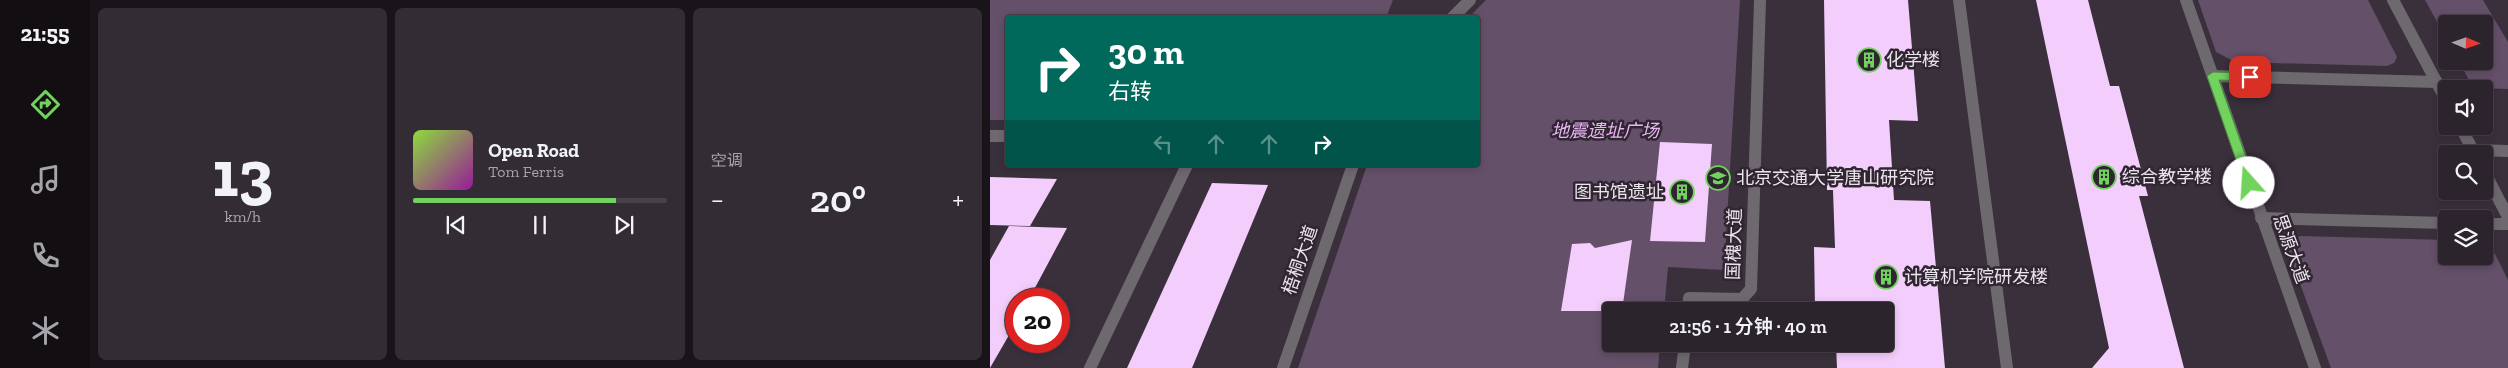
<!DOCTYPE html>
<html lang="zh">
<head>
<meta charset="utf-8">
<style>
	:root { --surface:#2c242d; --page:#342c35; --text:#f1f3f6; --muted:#a6a4aa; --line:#484149; --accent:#71d35e }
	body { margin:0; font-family:"Zilla Slab","Noto Sans SC",serif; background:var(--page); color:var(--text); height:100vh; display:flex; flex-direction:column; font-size:19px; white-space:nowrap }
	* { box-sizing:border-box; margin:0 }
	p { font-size:16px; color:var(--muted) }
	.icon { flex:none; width:28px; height:28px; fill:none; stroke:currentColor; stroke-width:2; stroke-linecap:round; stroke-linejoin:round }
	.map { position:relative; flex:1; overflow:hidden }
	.drawer { display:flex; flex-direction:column; gap:8px; padding:8px; background:#181419; width:900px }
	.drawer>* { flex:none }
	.top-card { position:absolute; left:15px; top:15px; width:475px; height:152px; border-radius:5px; box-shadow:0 2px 8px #0003,0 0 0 1px var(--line); background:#00695c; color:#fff; overflow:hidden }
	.needle { width:32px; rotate:92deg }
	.buttons { position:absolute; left:1448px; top:15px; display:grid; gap:10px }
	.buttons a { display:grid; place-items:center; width:55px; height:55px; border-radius:5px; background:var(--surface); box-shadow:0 2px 8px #0003,0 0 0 1px var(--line); font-size:25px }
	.speed { position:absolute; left:15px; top:288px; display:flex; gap:10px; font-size:25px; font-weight:700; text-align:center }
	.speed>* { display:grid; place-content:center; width:65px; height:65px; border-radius:50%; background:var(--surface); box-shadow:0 2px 8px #0003,0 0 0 1px var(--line); line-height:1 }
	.speed .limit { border:8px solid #d22; background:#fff; color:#111 }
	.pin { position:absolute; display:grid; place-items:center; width:42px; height:42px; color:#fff; margin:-21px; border-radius:10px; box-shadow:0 2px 8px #0006 }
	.me { position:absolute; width:55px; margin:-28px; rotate:341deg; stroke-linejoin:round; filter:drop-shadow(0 0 4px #0008) }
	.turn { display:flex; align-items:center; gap:18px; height:105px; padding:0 20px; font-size:22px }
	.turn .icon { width:65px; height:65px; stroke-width:2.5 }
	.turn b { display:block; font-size:35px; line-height:42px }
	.lanes { display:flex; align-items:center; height:48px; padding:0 20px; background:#0003; justify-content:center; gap:25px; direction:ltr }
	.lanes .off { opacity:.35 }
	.big { font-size:38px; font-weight:600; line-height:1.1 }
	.drawer .widget { flex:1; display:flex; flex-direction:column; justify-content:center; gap:8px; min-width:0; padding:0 18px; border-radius:8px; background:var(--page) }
	.drawer .dial { align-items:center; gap:0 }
	.dial b { font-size:65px; line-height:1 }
	.song { display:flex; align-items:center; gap:15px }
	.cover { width:60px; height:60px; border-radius:8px; background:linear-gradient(135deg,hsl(90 70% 55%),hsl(300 70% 35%)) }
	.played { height:5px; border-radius:2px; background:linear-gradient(90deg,var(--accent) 80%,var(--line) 80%) }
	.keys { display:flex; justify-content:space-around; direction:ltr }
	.heat { display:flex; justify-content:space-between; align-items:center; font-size:28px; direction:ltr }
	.drawer .tiles { flex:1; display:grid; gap:8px; grid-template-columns:repeat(3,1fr) }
	.trip { position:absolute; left:612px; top:302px; width:292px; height:50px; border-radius:5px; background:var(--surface); box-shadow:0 2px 8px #0003,0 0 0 1px var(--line); font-weight:600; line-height:50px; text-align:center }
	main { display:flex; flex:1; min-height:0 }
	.tab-bar { display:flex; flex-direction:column; width:90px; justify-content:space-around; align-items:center; background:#120e12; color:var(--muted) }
	.tab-bar .icon { width:35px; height:35px }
	.tab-bar .active { color:var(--accent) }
	.tab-bar b { font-size:22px; color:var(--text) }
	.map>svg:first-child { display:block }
</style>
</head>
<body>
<main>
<nav class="tab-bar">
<b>21:55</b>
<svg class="icon active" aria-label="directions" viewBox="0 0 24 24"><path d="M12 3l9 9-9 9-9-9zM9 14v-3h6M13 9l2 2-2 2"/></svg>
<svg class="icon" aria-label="music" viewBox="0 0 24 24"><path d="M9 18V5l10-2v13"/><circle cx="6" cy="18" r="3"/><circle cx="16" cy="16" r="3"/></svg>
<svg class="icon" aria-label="phone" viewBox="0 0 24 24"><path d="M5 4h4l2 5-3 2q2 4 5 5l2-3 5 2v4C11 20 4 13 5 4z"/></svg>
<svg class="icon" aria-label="climate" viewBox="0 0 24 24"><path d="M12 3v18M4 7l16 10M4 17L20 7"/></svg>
</nav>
<section class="drawer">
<div class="tiles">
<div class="widget dial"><b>13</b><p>km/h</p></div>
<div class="widget">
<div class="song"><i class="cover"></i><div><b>Open Road</b><p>Tom Ferris</p></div></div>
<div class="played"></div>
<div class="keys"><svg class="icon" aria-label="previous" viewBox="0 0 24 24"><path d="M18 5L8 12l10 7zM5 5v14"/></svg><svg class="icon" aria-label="pause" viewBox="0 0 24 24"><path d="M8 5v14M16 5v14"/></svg><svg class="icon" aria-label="next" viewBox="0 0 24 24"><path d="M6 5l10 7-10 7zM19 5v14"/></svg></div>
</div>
<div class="widget"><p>空调</p>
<div class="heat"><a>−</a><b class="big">20°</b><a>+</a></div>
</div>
</div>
</section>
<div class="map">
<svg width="1518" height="368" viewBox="0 0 1518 368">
	<rect width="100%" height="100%" fill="#3a303c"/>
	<g fill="#645069">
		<polygon points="0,0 403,0 396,18 18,18 17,120 0,120"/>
		<polygon points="496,0 750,0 734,270 678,267 674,311 621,311 621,344 670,344 668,368 308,368 377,165 488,165 488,18 479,17"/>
		<polygon points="1208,0 1378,0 1407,57 1404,63 1397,66 1245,62 1226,52"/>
		<polygon points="1435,0 1493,0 1518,42 1518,89 1483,88 1469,61 1494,61 1494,24 1456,24 1456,38"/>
		<polygon points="1310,236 1456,240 1456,256 1494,256 1494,246 1505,254 1518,280 1518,368 1341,368 1297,248 1302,240"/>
	</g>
	<g fill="#f3cdfb">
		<polygon points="834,0 918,0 928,121 899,120 904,200 940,201 955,368 847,368 846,344 896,344 896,311 846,311 846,307 825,306 824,247 845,248 843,190 837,190"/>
		<polygon points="1046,0 1098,0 1120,86 1129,86 1158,196 1149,196 1194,368 1102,368 1119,348"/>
		<polygon points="670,142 722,144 715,242 660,241"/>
		<polygon points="0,177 67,179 40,226 0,225"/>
		<polygon points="222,183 278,185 202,368 137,368"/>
		<polygon points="19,226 77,228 39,299 26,299 26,323 0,368 0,260"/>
		<polygon points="642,240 632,311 571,311 582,244 600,243 605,248"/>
	</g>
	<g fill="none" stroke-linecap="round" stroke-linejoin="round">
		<g stroke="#6e696f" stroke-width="12">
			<polyline points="969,0 1017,368"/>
			<polyline points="1196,0 1325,368"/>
			<polyline points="1403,0 1456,100"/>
			<polyline points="462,18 480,0"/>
			<polyline points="1223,76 1447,82"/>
			<polyline points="1470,126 1485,154"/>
			<polyline points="0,136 18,136"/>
			<polyline points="1483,150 1518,151"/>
			<polyline points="1494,171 1518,217"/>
			<polyline points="1271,218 1456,223"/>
			<polyline points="1494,224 1518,224"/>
			<polyline points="698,311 699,298 752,299 761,289 770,0"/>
			<polyline points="100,368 197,165"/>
			<polyline points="293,368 363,165"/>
			<polyline points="692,368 695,344"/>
		</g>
	</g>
	<polygon fill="#71d35e" stroke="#49893d" points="1223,72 1260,73 1265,77 1260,81 1229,80 1265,183 1259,187 1254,183 1217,76"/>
	<defs>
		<g id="building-ring" transform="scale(1.25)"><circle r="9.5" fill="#302632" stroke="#71d35e" stroke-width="1.5"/><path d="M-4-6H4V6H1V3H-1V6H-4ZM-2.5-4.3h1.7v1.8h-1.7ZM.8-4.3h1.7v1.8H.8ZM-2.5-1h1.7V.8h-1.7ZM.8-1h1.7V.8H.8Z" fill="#71d35e"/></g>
		<g id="university-ring" transform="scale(1.25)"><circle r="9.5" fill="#302632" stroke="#71d35e" stroke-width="1.5"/><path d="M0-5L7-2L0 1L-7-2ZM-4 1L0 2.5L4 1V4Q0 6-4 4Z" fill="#71d35e"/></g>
	</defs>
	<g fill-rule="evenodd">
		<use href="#building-ring" x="879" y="60"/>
		<use href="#building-ring" x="1114" y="177"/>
		<use href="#university-ring" x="728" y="178"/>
		<use href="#building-ring" x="692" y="192"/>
		<use href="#building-ring" x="896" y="277"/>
	</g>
	<g text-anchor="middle" stroke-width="5" stroke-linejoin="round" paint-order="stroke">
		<g font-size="18" fill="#ebe4ec" stroke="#302632" text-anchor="start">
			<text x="896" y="66">化学楼</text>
			<text x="1132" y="183">综合教学楼</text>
			<text x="746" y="184">北京交通大学唐山研究院</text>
			<text x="674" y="198" text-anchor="end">图书馆遗址</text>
			<text x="914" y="283">计算机学院研发楼</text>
		</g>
		<g font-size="18" font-style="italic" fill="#eab5f5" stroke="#302632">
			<text x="615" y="137">地震遗址广场</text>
		</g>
		<g font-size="18" fill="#ebe4ec" stroke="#302632">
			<text transform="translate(744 244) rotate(-88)" y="6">国槐大道</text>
			<text transform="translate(1301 249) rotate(70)" y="6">思源大道</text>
			<text transform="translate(310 260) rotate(-71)" y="6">梧桐大道</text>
		</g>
	</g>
</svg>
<div class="buttons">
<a><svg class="needle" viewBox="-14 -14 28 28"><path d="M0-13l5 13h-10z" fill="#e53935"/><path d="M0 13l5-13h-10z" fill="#a6a4aa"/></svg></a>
<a><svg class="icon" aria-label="sound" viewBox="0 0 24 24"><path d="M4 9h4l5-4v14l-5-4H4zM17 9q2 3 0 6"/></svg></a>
<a><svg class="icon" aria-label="search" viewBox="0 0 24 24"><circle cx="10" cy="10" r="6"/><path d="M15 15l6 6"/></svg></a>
<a><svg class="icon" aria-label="layers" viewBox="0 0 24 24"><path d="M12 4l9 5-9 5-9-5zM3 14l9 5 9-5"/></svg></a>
</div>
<div class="speed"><div class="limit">20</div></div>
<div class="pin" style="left:1260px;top:77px;background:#d93025"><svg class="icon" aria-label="arrive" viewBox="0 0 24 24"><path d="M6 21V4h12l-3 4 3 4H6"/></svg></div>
<svg class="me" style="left:1259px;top:183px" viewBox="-20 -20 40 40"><circle r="19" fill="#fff"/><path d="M0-13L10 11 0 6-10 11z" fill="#71d35e"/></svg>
<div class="trip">21:56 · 1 分钟 · 40 m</div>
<div class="top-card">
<div class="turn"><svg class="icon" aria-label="right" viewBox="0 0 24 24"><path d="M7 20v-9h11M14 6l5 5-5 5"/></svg><div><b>30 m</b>右转</div></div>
<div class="lanes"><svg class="icon off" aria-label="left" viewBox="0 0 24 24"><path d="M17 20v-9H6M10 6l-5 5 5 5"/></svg><svg class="icon off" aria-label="ahead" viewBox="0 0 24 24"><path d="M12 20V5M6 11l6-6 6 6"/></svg><svg class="icon off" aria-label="ahead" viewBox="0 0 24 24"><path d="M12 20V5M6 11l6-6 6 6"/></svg><svg class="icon" aria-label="right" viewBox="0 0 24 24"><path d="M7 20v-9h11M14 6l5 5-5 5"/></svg></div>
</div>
</div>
</main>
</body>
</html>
